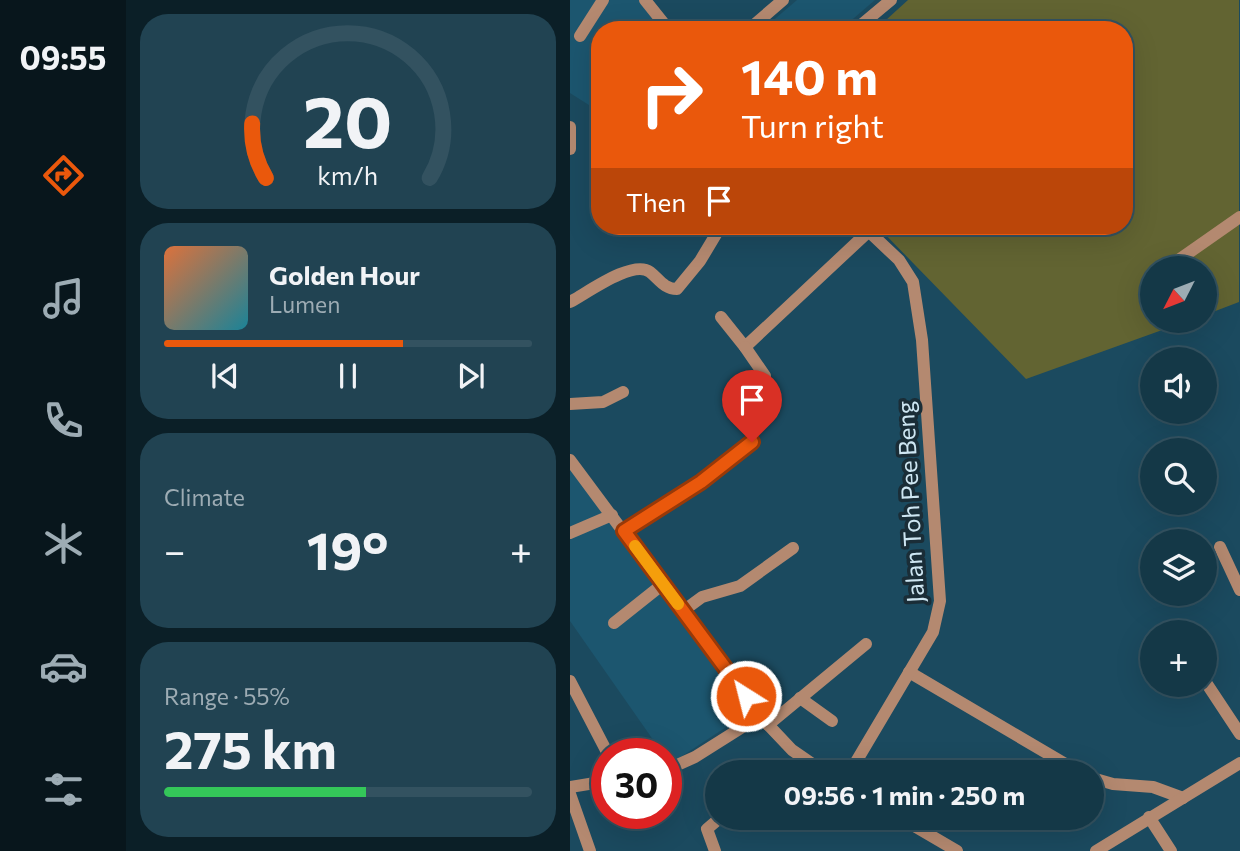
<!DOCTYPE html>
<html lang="en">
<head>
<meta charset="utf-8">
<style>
	:root { --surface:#143847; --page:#214352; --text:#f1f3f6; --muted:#9dacb4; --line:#335260; --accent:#ea580c }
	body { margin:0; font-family:Commissioner,sans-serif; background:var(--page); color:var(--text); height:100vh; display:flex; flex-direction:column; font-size:26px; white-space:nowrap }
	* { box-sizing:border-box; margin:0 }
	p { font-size:23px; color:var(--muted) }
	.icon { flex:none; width:38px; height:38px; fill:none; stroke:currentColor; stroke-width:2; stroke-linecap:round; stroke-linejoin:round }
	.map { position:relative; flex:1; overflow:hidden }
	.drawer { display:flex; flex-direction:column; gap:14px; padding:14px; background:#0b1f27; width:444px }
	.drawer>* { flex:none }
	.top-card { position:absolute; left:21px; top:21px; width:542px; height:214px; border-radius:28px; box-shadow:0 7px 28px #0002,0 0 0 2px var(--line); background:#ea580c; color:#fff; overflow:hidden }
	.needle { width:46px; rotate:228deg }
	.controls { position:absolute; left:570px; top:256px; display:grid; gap:14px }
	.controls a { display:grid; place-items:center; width:77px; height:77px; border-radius:50%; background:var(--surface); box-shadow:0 7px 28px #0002,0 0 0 2px var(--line); font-size:35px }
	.speed { position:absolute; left:21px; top:738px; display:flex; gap:14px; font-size:35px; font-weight:700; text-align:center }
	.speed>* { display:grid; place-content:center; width:91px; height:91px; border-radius:50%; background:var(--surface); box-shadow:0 7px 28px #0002,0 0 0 2px var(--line); line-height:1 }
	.speed .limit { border:10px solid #d22; background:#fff; color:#111 }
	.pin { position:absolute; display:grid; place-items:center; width:60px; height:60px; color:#fff; margin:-72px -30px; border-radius:50% 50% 50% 0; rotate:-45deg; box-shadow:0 0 7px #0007 }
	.pin .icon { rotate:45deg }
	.me { position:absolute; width:77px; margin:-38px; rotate:324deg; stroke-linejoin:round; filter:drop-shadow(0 0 5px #0008) }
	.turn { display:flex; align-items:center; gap:24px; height:147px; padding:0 35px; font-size:32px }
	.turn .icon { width:91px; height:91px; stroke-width:2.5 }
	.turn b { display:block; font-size:49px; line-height:60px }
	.then { display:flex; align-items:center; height:66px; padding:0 35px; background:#0003; gap:14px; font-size:26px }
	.big { font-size:52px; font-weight:700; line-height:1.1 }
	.drawer .widget { flex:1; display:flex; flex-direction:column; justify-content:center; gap:10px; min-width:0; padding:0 24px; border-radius:28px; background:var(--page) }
	.drawer .dial { align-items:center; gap:0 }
	.dial svg { height:182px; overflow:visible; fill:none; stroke:var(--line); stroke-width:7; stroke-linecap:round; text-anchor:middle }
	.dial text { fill:var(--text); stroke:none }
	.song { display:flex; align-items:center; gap:21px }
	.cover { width:84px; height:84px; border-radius:10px; background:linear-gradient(135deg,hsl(20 70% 55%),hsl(190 70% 35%)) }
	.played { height:7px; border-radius:4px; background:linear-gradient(90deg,var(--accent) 65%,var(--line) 65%) }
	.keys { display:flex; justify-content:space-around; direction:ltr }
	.heat { display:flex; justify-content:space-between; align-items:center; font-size:38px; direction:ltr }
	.charge { height:10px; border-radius:5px; background:linear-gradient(90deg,#34c759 55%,var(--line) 0) }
	.trip { position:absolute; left:135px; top:760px; width:399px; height:70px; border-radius:35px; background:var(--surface); box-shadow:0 7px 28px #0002,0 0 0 2px var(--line); font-weight:700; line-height:70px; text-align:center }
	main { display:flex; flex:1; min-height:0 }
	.tabs { display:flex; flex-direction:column; width:126px; justify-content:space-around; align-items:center; background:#08161c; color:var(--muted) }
	.tabs .icon { width:49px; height:49px }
	.tabs .active { color:var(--accent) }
	.tabs b { font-size:32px; color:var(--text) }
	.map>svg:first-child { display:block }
</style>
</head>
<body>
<main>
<nav class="tabs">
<b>09:55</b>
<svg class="icon active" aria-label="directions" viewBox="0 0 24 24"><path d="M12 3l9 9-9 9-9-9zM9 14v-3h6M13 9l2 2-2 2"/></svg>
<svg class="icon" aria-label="music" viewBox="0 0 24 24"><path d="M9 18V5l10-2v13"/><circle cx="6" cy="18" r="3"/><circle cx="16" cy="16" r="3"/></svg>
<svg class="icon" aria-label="phone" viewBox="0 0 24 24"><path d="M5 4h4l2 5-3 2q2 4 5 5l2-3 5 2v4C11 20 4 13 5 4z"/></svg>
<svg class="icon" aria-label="climate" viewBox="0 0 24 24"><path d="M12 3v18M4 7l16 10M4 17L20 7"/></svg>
<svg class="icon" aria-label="car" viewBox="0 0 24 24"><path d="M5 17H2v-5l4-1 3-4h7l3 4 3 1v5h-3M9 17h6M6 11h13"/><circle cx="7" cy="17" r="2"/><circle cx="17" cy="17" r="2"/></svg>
<svg class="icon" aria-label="filters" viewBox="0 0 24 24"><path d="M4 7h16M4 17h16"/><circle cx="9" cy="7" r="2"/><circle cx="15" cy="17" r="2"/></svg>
</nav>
<section class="drawer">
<div class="widget dial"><svg viewBox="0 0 100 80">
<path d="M14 69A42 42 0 1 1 86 69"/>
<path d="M14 69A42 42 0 0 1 8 45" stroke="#ea580c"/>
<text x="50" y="56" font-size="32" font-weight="700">20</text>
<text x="50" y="72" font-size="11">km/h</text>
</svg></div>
<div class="widget">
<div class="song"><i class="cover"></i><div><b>Golden Hour</b><p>Lumen</p></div></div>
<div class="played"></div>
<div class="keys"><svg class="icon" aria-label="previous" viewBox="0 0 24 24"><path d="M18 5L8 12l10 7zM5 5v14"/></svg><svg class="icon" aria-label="pause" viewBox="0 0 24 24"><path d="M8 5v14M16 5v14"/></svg><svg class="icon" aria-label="next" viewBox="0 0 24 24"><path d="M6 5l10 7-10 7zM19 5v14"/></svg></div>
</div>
<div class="widget"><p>Climate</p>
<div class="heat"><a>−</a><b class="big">19°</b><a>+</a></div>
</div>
<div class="widget"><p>Range · 55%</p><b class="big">275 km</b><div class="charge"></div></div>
</section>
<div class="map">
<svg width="670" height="851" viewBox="0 0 670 851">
	<rect width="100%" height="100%" fill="#1b4a5f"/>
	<g fill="#1c566f">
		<polygon points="0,0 69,0 93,27 91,30 30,30 30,112 0,93"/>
		<polygon points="227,0 305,0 270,30 192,30"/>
		<polygon points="0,460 179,712 100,764 96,754 93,754 0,621"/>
	</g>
	<polygon fill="#626432" points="338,0 669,0 669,302 635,315 635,268 583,268 583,320 620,320 456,379 307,226 555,226 555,30 305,30"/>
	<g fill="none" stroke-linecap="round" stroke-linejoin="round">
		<g stroke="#b48970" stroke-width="12">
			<polyline points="75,0 99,30"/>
			<polyline points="178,30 213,0"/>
			<polyline points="285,30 321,0"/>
			<polyline points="10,36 33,0"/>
			<polyline points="0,127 0,149"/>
			<polyline points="597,268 670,217"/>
			<path d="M0,302C17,293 63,259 80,272C89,279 94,289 107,289L130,261L151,226"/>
			<polyline points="151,317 175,347 299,231"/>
			<polyline points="175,347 195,376"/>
			<polyline points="0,404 33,402 53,392"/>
			<polyline points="0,460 190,716 222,750 254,772"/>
			<polyline points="54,531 131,482 182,442"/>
			<polyline points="0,533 42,515"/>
			<polyline points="650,547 670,590"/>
			<polyline points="113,611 132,597 170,586 223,548"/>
			<polyline points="44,623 93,584"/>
			<polyline points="339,672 509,772"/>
			<polyline points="0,681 38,754"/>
			<polyline points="635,681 670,734"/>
			<polyline points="230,698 262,721"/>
			<polyline points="198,725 296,644"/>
			<polyline points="96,770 125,757 190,716"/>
			<polyline points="280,772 363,632 370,601 352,340 343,282 329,260 293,226"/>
			<polyline points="522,778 543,784 583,787 613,798"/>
			<polyline points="0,787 37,781"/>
			<polyline points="0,794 20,851"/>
			<polyline points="329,817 387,851"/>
			<polyline points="579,817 601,851"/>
			<polyline points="145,851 137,829 151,817"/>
			<polyline points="526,851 670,763"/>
		</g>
	</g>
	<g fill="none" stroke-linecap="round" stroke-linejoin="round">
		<g stroke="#983908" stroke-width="18">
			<polyline id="route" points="176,696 54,531 131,482 182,442"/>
		</g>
		<use href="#route" stroke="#ea580c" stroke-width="12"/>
		<polyline stroke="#f59e0b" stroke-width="12" points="65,546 108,604"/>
	</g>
	<g text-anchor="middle" stroke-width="7" stroke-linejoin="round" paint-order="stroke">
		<g font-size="24" fill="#cee6f2" stroke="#1a2d37">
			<text transform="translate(341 502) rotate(-93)" y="8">Jalan Toh Pee Beng</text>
		</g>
	</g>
</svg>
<div class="controls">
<a><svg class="needle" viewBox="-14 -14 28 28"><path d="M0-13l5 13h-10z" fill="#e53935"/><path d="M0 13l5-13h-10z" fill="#9dacb4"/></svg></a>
<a><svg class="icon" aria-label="sound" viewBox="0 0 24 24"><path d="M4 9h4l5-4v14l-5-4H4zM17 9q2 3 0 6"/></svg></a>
<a><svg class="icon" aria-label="search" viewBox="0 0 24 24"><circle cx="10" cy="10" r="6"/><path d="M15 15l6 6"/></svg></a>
<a><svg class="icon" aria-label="layers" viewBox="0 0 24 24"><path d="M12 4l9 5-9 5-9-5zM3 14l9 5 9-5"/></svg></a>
<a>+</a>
</div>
<div class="speed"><div class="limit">30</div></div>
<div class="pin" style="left:182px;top:442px;background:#d93025"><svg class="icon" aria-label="arrive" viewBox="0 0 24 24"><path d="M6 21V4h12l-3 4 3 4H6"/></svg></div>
<svg class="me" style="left:176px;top:696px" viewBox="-20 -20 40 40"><circle r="17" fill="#ea580c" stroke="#fff" stroke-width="3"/><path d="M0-11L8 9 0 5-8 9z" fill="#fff"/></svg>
<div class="trip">09:56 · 1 min · 250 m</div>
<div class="top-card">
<div class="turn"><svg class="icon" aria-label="right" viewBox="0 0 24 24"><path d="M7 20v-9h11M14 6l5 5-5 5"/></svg><div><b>140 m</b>Turn right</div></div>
<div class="then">Then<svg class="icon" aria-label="arrive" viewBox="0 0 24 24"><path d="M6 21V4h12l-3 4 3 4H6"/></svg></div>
</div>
</div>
</main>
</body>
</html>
